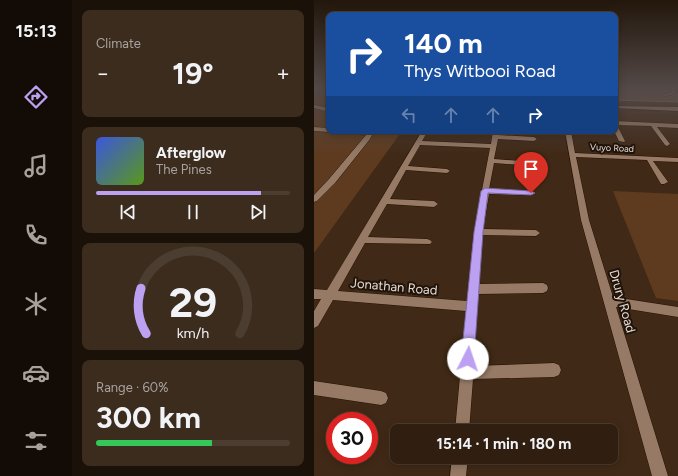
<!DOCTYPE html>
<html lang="en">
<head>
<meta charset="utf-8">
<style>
	:root { --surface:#301f10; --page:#3c2c1e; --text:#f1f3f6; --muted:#a8a29f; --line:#4b3d30; --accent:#bca0f2 }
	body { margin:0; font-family:Figtree,sans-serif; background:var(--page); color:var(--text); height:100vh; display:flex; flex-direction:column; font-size:15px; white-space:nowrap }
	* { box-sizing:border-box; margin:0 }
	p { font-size:13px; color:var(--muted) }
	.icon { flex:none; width:22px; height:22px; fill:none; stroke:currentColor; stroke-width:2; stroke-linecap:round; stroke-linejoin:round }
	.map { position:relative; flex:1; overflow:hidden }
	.drawer { display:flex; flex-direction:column; gap:10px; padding:10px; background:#1a1109; width:242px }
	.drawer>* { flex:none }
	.hud { position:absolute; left:12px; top:12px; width:292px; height:122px; border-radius:8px; box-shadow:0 2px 10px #0003,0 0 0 1px var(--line); background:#1a4fa0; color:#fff; overflow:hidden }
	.speed { position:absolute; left:12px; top:412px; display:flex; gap:8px; font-size:20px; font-weight:700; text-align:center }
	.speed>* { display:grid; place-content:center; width:52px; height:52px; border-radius:50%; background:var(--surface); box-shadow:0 2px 10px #0003,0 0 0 1px var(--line); line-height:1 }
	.speed .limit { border:6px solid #d22; background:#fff; color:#111 }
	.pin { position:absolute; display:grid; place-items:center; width:34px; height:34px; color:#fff; margin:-41px -17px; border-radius:50% 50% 50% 0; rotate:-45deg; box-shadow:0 0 4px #0007 }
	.pin .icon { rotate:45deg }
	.me { position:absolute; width:44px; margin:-22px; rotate:4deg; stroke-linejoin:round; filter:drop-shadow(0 0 3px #0008) }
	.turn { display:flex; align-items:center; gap:14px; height:84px; padding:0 12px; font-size:18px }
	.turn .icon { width:52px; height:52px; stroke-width:2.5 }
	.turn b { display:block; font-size:28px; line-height:34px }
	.lanes { display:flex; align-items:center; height:38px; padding:0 12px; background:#0003; justify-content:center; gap:20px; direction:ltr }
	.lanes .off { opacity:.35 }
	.big { font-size:30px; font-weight:700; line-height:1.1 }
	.drawer .tile { flex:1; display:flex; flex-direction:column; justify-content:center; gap:6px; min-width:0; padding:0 14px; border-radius:8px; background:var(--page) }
	.drawer .dial { align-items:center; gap:0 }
	.dial svg { height:104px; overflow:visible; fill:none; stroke:var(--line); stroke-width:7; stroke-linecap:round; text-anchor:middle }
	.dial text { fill:var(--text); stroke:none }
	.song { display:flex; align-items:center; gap:12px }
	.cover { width:48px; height:48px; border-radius:6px; background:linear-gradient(135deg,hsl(230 70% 55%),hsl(90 70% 35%)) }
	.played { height:4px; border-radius:2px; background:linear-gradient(90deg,var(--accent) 85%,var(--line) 85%) }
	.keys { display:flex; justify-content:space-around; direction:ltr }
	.heat { display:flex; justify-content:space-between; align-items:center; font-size:22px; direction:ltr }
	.charge { height:6px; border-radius:3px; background:linear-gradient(90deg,#34c759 60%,var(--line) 0) }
	.trip { position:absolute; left:76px; top:424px; width:228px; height:40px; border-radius:8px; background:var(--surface); box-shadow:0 2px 10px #0003,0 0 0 1px var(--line); font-weight:700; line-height:40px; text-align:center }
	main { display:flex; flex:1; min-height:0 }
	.menu { display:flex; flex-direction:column; width:72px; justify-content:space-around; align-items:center; background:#130c06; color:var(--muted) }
	.menu .icon { width:28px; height:28px }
	.menu .selected { color:var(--accent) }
	.menu b { font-size:18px; color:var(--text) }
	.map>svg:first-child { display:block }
</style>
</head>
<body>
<main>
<nav class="menu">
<b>15:13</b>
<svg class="icon selected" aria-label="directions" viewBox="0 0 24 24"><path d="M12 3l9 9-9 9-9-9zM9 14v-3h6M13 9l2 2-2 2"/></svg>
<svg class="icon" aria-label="music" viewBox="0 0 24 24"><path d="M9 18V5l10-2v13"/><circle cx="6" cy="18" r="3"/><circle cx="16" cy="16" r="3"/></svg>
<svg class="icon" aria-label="phone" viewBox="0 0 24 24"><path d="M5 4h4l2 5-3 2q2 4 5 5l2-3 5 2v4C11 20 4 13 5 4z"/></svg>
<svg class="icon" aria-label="climate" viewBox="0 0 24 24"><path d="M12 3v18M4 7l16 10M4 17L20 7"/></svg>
<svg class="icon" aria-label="car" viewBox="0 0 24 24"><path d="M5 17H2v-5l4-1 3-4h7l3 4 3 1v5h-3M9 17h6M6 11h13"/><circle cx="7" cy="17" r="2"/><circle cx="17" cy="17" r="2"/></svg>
<svg class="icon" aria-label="filters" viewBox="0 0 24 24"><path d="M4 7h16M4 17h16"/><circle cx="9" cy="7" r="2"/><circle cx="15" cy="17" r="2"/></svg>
</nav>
<section class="drawer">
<div class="tile"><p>Climate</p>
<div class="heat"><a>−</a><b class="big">19°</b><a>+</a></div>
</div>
<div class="tile">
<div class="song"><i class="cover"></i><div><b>Afterglow</b><p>The Pines</p></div></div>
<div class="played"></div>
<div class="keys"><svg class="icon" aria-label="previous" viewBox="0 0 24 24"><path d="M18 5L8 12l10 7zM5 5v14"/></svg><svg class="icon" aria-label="pause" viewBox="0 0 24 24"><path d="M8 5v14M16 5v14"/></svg><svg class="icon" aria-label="next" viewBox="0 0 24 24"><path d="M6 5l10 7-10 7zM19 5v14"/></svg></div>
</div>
<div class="tile dial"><svg viewBox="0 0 100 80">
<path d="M14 69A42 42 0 1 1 86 69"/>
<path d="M14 69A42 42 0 0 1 10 34" stroke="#bca0f2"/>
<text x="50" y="56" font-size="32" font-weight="700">29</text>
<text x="50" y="72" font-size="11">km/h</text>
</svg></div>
<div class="tile"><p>Range · 60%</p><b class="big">300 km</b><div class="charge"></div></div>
</section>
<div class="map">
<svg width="364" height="476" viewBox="0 0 364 476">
	<rect width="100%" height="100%" fill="#402916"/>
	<g fill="#5e3b1f">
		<polygon points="0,89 15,89 15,131 88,131 0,253"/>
		<polygon points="299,191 364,194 364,301 342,298"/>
	</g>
	<polygon fill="#715743" stroke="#917661" points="301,89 349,89 355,91 346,94 346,98 361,95 363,93 364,94 364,102 301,100"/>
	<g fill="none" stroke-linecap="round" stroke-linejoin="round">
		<g stroke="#261101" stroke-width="1">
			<g id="minor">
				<polygon points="358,89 362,89 361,94 347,97 347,95 357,92"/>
				<polygon points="0,105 15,108 15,112 0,108"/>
				<polygon points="301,106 364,107 364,111 301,108"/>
				<polygon points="301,121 364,124 364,128 343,127 356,144 353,146 351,145 337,126 301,125"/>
				<polygon points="301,125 304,127 311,141 310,142 305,141 300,131"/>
				<polygon points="0,127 15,128 15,131 17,131 15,132 0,131"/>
				<polygon points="21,131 60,131 56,139 21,183 3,201 0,202 0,195 15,179 52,135 24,133"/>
				<path d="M108,131H114L108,141L177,144L179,131H185L184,135L220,137L223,139L220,141L184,139L180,159L220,162L223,164L220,166L180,163L175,189L217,191L221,193L217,195L175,194L169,229L222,230L226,233L222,236L168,235L165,284L229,283L233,285L234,288L233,291L229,293L164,294L160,366L240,363L245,365L247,370L245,375L240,377L159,379L155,431H141L152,311L19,300L4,326L0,328V311L7,299H0V289L13,290ZM106,145L176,148L160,232L153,301L24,291L51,243L116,244L118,242L116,240L113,239L54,237L73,204L120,207L124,204L120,201L76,199L92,170L133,173L136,171L133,169L94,166Z"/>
				<polygon points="251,131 257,131 261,153 364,158 364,162 339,161 354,182 350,184 347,184 333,160 262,157 275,220 299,297 364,307 364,317 302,307 354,476 338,476 267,220"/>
				<polygon points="0,381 67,391 72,393 74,398 72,403 67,405 0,395"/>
				<polygon points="138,457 154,457 152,476 136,476"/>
			</g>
		</g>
		<use href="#minor" fill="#967a65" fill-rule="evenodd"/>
	</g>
	<linearGradient id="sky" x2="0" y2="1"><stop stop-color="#23170c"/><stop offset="0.57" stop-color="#534947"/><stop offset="1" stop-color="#534947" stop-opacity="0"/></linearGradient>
	<rect width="364" height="155" fill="url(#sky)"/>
	<polygon fill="#bca0f2" stroke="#7a689d" points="171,188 217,191 221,193 217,195 174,193 169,232 160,359 158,364 154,366 149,364 147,359 160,232 167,191"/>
	<g text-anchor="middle" stroke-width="4" stroke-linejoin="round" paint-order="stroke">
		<g font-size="9" fill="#e9d9cd" stroke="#1f140c">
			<text transform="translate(298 148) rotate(3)" y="3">Vuyo Road</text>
		</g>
		<g font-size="13" fill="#e9d9cd" stroke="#1f140c">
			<text transform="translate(80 286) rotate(5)" y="5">Jonathan Road</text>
			<text transform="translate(309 301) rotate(74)" y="5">Drury Road</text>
		</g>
	</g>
</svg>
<div class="speed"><div class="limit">30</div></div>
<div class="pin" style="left:217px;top:193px;background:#d93025"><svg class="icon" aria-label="arrive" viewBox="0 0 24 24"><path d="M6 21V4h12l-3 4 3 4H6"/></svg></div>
<svg class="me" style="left:154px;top:359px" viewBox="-20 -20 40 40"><circle r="19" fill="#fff"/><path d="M0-13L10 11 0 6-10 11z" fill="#bca0f2"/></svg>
<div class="trip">15:14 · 1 min · 180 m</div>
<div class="hud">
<div class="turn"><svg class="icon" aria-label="right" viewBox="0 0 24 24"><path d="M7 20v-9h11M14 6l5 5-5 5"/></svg><div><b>140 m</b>Thys Witbooi Road</div></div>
<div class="lanes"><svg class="icon off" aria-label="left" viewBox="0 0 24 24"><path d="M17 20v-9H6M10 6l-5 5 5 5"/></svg><svg class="icon off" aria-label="ahead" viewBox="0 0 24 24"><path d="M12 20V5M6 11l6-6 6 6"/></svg><svg class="icon off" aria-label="ahead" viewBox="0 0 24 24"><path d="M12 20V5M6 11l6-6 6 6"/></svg><svg class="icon" aria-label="right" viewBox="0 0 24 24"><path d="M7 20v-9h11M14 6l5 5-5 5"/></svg></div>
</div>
</div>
</main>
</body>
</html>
